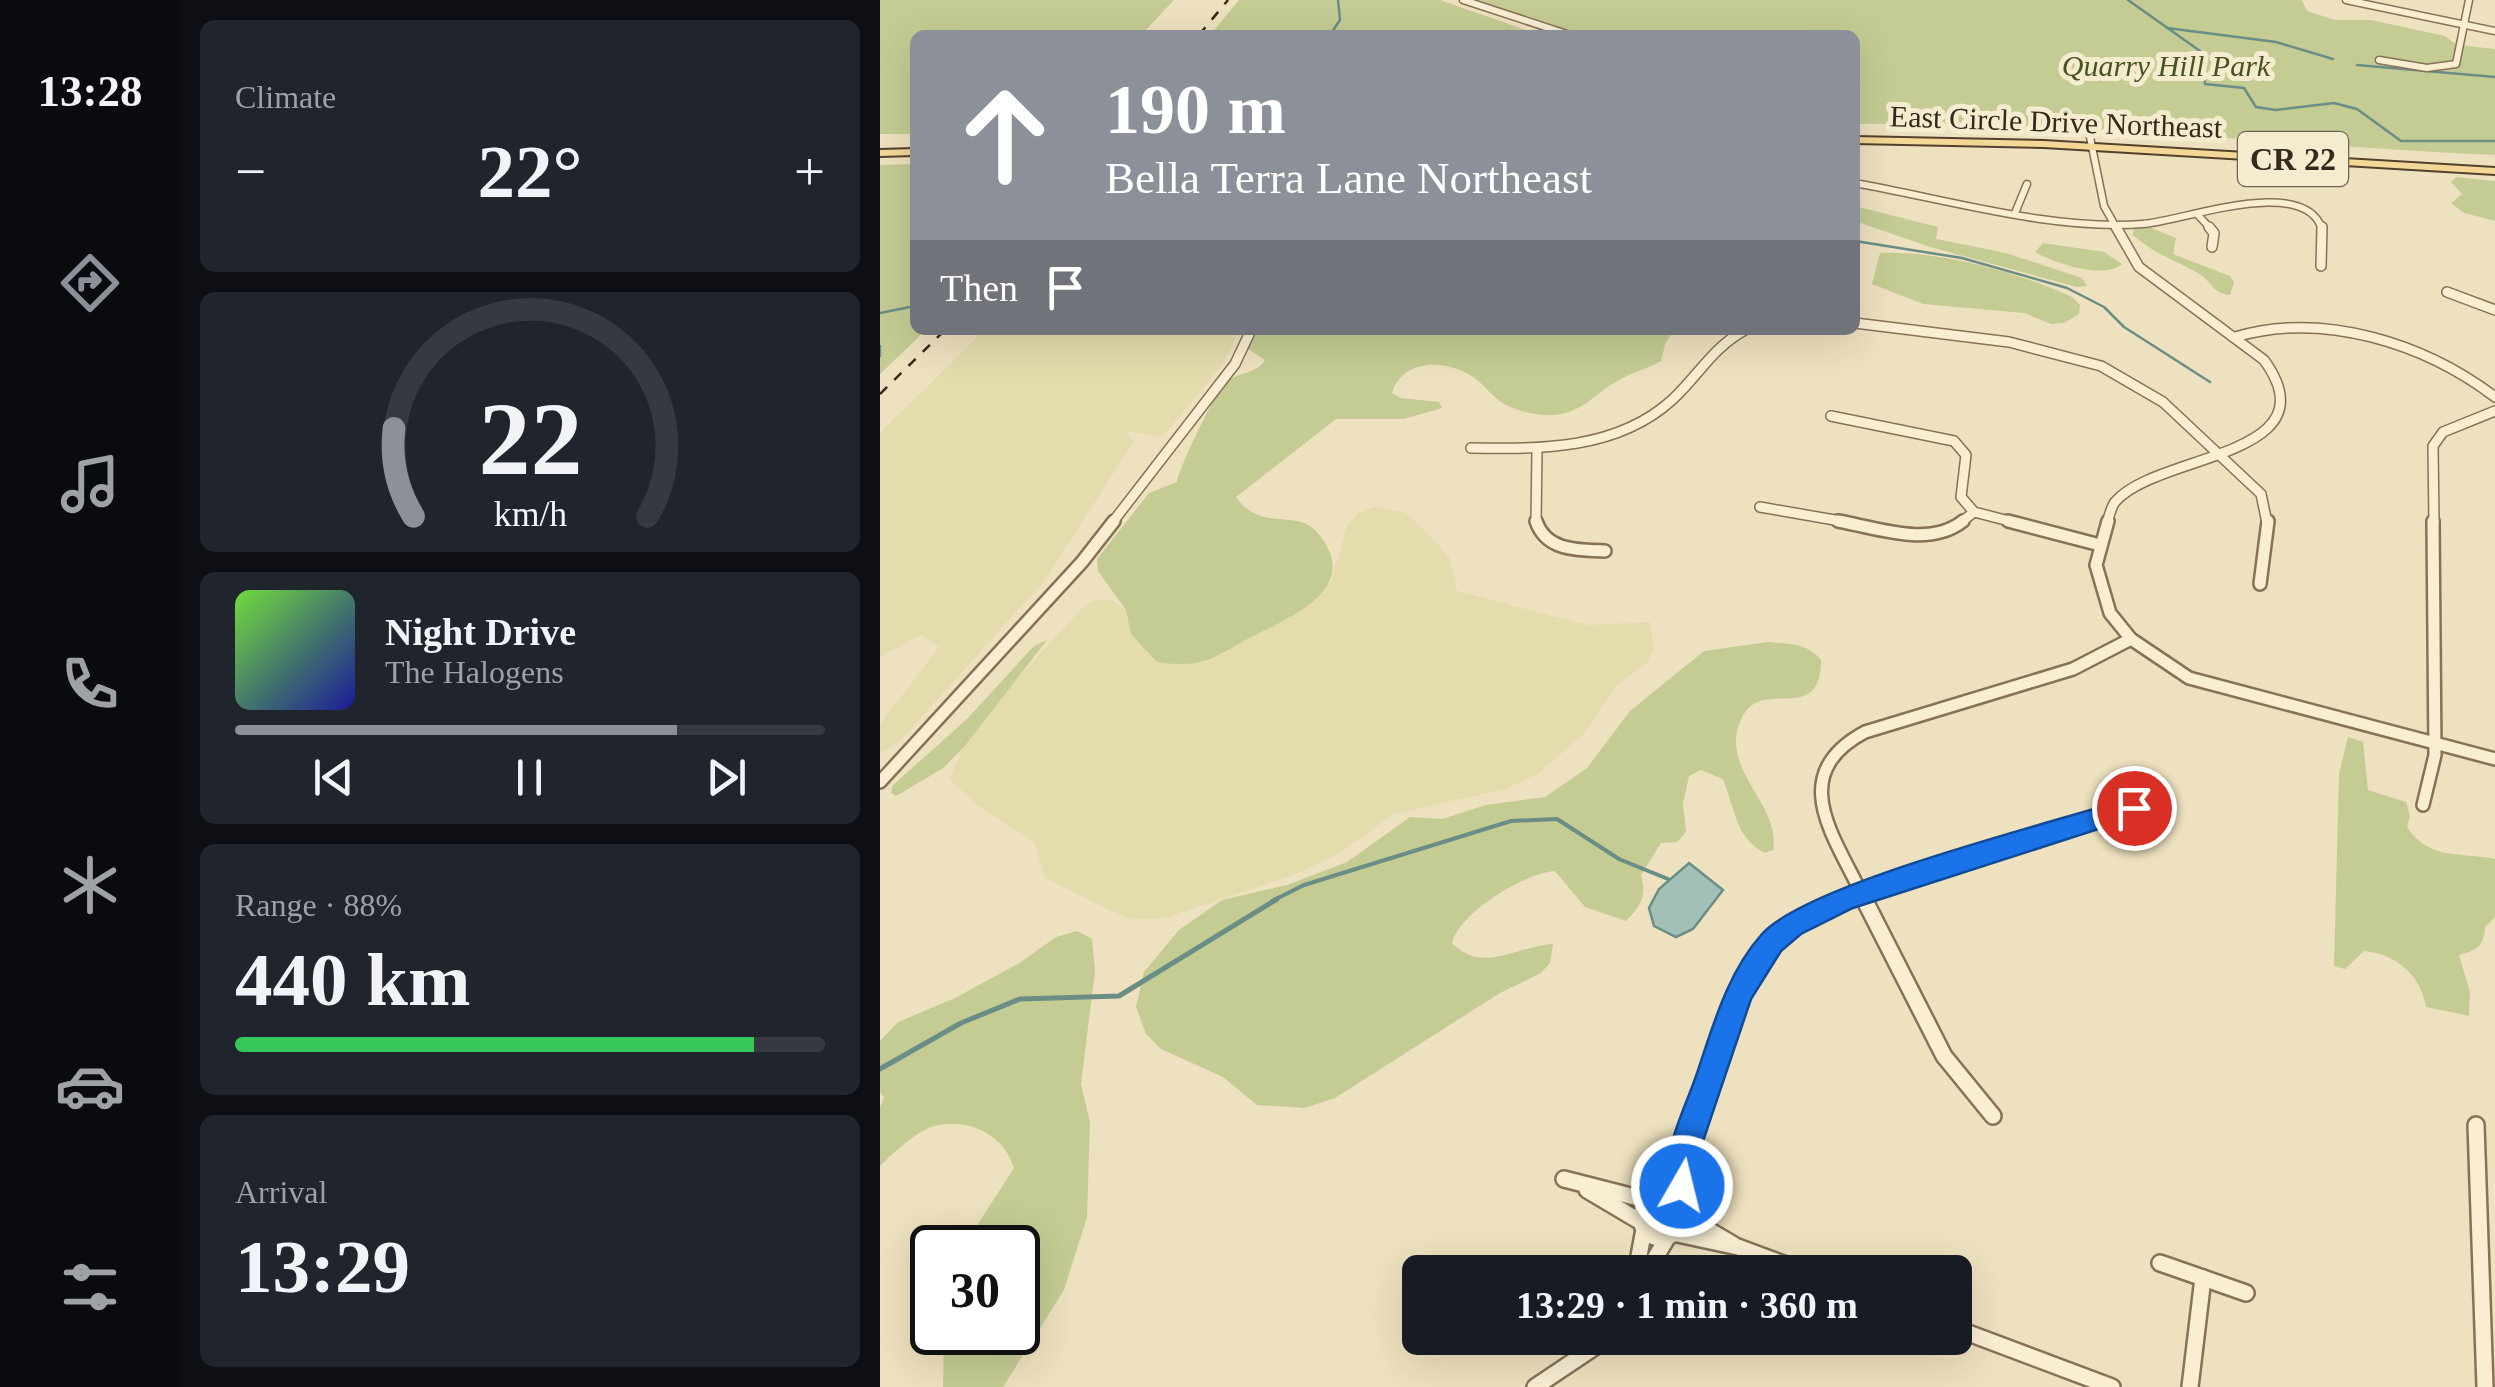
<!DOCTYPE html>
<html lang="en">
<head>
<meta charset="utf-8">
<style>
	:root { --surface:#171b24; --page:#20242c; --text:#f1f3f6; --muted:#9ea1a6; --line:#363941; --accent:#8c9099 }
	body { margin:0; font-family:Georgia,serif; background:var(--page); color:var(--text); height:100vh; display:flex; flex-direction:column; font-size:38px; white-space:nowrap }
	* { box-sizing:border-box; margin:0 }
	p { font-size:32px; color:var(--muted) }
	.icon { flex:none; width:55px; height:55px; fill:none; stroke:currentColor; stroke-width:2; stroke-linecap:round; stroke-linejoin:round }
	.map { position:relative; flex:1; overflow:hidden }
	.side { display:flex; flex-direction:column; gap:20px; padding:20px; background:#0d0f14; width:700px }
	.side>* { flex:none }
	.guide { position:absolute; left:30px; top:30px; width:950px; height:305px; border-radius:15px; box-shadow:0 10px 40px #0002; background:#8c9099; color:#fff; overflow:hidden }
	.speed { position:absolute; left:30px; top:1225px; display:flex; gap:20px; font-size:50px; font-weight:700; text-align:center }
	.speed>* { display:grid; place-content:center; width:130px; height:130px; border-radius:50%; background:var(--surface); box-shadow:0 10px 40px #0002; line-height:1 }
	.speed .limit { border:5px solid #111; border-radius:15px; background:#fff; color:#111 }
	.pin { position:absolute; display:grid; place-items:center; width:85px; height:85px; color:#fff; margin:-42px; border:5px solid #fff; border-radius:50%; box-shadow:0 2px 10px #0007 }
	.me { position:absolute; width:110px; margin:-55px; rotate:8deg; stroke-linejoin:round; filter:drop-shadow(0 0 8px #0008) }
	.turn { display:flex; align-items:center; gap:35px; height:210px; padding:0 30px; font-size:45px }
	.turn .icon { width:130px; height:130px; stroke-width:2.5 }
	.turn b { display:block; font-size:70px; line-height:85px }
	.then { display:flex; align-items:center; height:95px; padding:0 30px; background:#0003; gap:20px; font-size:38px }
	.big { font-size:75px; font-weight:700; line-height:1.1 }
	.side .tile { flex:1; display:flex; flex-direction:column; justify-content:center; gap:15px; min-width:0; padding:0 35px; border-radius:15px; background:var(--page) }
	.side .dial { align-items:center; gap:0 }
	.dial svg { height:260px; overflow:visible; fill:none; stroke:var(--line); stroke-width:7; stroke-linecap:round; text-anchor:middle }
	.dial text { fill:var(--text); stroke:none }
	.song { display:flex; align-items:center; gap:30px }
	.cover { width:120px; height:120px; border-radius:15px; background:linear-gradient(135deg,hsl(100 70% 55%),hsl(240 70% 35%)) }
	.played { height:10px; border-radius:5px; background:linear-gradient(90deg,var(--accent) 75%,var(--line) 75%) }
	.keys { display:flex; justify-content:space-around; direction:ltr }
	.heat { display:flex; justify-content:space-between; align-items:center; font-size:55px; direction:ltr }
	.charge { height:15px; border-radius:8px; background:linear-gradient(90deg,#34c759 88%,var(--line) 0) }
	.trip { position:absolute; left:522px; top:1255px; width:570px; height:100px; border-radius:15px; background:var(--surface); box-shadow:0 10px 40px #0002; font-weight:700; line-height:100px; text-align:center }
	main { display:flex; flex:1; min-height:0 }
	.menu { display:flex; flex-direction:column; width:180px; justify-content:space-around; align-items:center; background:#090b0e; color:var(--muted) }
	.menu .icon { width:70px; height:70px }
	.menu .current { color:var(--accent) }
	.menu b { font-size:45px; color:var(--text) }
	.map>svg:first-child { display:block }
</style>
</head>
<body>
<main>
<nav class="menu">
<b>13:28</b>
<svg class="icon current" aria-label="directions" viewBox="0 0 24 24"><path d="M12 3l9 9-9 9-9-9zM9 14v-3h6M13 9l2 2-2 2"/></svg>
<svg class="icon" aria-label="music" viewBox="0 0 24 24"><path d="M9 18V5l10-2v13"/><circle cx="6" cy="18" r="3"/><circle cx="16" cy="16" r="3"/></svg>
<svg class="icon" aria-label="phone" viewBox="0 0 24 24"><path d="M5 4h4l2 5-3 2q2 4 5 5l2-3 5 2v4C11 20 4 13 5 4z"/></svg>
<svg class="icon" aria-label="climate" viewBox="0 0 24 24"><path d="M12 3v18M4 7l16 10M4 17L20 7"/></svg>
<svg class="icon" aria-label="car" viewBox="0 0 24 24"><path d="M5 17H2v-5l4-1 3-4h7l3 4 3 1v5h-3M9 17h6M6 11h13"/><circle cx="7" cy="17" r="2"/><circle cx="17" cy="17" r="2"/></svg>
<svg class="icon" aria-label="filters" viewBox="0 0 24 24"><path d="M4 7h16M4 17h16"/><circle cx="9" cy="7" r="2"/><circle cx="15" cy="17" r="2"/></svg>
</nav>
<section class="side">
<div class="tile"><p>Climate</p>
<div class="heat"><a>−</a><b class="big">22°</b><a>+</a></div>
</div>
<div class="tile dial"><svg viewBox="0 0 100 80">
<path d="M14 69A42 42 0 1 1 86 69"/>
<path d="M14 69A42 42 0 0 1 8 42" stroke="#8c9099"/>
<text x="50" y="56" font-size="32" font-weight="700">22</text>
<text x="50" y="72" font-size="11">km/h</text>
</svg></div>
<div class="tile">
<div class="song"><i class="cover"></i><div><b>Night Drive</b><p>The Halogens</p></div></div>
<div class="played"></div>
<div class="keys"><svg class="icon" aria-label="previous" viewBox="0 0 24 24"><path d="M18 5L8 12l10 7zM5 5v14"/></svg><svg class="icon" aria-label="pause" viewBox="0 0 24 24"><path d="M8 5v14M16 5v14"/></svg><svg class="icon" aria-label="next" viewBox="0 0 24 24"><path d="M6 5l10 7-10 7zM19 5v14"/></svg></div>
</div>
<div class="tile"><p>Range · 88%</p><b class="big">440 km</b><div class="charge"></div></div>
<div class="tile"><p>Arrival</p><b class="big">13:29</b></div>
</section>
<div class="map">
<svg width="1615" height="1387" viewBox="0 0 1615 1387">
	<rect width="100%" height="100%" fill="#eee1bf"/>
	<g fill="#e4dcad">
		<polygon points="104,330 359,330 344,363 282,437 245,431 254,441 165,580 18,743 0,754 0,724 59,647 41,635 0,657 0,433"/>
		<polygon points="494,507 526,513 556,542 569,557 577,591 707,625 770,622 774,646 768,662 736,686 702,736 656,775 625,789 514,814 457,855 419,873 285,918 254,919 235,913 165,878 154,842 97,805 69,779 84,747 124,693 201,609 215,600 231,600 246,610 251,634 297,664 338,656 450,582 468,525 478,513"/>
	</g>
	<g fill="#c4cc93">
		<polygon points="0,0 294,0 261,35 35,35 35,134 0,134"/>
		<polygon points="359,0 560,0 660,35 330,35"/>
		<path d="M587,0H1422L1427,11L1455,20H1491L1565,36L1577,45L1615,49V155C1402,145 1189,121 975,124V35H671Z"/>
		<polygon points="35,164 35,330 46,330 0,374 0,165"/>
		<polygon points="1576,177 1615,181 1615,221 1584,213 1571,203 1582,194 1571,182"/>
		<polygon points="975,206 1058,227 1056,239 1126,253 1202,278 1207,286 1197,287 1050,247 975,221"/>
		<path d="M1264,225L1296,238L1293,254L1350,276L1354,282L1350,295C1331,293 1332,281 1318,273C1295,260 1274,254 1253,235L1254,228Z"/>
		<path d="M1163,243L1224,252L1242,264C1225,280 1173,263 1155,252Z"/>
		<path d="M1000,253C1058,250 1141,273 1192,297L1200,305L1199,314L1184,323L1171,324L1144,313L1043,304L992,284Z"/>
		<path d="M374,330H794L785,344L781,361C767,369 753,372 739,380C711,395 702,417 663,415C652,414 636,410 626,405C611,397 604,383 590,375C564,359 522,359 512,393L521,398L559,402L562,408L524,419H456L356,497C380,532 416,509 436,531C486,587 411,617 371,637C352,647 336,659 315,663C303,665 290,664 277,662L251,634L246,610L218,571L217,559L269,493L297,482C298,470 336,391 345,383C357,372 377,374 385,360L368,349Z"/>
		<polygon points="167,640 84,747 62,769 16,796 11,793 13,785 87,719 154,646"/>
		<path d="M888,642C908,644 928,643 941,660C941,725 886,679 864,714C833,766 902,803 893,850L885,853C855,838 855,808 843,779L821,770L809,776L803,804L806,832L797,842L781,843L761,875C767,896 761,906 746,921L705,907L675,871C645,873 580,912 572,943C603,975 639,945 673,944L670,963L661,973L620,993L455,1098L425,1108L377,1105L343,1077L281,1049L266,1034L256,1007L264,972L299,930L342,900L407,885L467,862L530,817L562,819L606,805L665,797L707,768L750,711L824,651Z"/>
		<path d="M1468,737L1483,742L1488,790L1526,802L1530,816L1527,827C1549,861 1581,852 1615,859V917L1605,927C1604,947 1597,950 1579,955L1590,992L1589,1016L1546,1007C1541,975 1516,954 1484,951L1465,969L1454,966L1459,774Z"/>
		<path d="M197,931L212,939L215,971L201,1084L210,1123L207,1217L184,1290L123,1387H63L64,1333L138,1332V1248L83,1247L134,1168C124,1134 87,1116 51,1127C35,1133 12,1154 0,1166V1107L4,1097L0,1092V1041L18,1022L75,998L141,962L176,937Z"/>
	</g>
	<polygon fill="#a2c0b8" stroke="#6a8e85" stroke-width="2.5" points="809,863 843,890 813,929 796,937 774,926 769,908 779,889"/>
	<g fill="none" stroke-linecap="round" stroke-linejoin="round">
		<g stroke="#6a8e85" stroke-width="2.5">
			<polyline points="1248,0 1320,51 1325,84 1364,88 1376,107 1396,110 1454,103 1477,109 1521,141 1615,141"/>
			<polyline points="1287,28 1396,42 1453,59"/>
			<polyline points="450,35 460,20 458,0"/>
			<polyline points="1477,65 1615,77"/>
			<polyline points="975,241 1082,258 1187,288 1224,307 1244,327 1330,382"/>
			<polyline points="0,313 35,306"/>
			<polyline points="0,346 0,356"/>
		</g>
		<polyline stroke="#6a8e85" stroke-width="4" points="392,901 424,885 631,821 677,819 739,859 788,879"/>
		<polyline stroke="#6a8e85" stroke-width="5" points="0,1069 81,1023 140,999 239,996 397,899"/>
		<g stroke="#877258" stroke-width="9">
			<g id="street-far3">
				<polyline points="583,0 690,35"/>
				<polyline points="1466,0 1615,31"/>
				<polyline points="1499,60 1547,68 1576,64 1589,0"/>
				<polyline points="1210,137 1224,206 1237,229"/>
				<path d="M975,183C1065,199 1172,231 1263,224C1303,221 1424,174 1442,229"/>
				<polyline points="1135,213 1147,184"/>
				<polyline points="1318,215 1331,229"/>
			</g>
		</g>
		<g stroke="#877258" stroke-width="12">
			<g id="street-far2">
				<polyline points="1329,227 1334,233 1332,247"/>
				<polyline points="1441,266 1442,227"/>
				<polyline points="1567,292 1615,310"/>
				<polyline points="975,323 1129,342 1221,366 1283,402 1381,494 1387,523"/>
				<path d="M1355,337C1443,311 1544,343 1615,397"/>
				<polyline points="951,416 1074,441 1086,455 1081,497 1094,512 1137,523"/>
				<path d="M591,448C661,449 737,450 792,400C818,376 833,347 865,330"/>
				<polyline points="880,507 972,523"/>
				<polyline points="232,523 355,364 371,330"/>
				<polyline points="656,523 657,449"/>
				<polyline points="1080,523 1094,512"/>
				<path d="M1227,523C1229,517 1231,507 1235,502C1276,453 1455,458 1384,360L1259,267L1236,227"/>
				<polyline points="1554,523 1553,446 1563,432 1615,411"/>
			</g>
		</g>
		<g stroke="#877258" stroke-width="16">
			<g id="street-far1">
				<path d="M656,521C666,551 697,550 725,551"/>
				<path d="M958,521C998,528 1049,548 1083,521"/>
				<polyline points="1128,521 1220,545"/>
				<polyline points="1228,521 1216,565 1230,613 1251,639 1309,678 1615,759"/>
				<polyline points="1380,584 1388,521"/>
				<polyline points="0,782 202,562 234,521"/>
				<polyline points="1543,805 1555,755 1553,521"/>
				<polyline points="961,901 1254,807"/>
				<path d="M985,901C957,839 903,776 985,732L1193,669L1251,639"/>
			</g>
		</g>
		<g stroke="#877258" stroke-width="20">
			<g id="street">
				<polyline points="984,899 1064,1056 1113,1116"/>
				<polyline points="1596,1125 1605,1387"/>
				<polyline points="684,1179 770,1201"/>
				<polyline points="707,1190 761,1222"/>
				<polyline points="777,1198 807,1144 868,975 891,943 912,925 966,899"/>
				<circle cx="781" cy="1218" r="20"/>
				<polyline points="797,1207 806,1174 807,1144"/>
				<polyline points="800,1213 854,1245"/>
				<polyline points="793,1233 858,1247 925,1272"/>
				<polyline points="1280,1263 1366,1293"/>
				<polyline points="756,1272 764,1229"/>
				<polyline points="767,1272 787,1238"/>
				<polyline points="1075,1328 1232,1387"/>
				<polyline points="655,1387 728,1338"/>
				<polyline points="1310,1387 1323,1278"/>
			</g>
		</g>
		<g stroke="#54402c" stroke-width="4">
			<g id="primary">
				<polygon points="975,137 1164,141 1615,168 1615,174 1164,147 975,143"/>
				<polygon points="35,149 35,155 0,156 0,150"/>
			</g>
		</g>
		<use href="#street-far3" stroke="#f9eed2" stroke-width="6"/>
		<use href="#street-far2" stroke="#f9eed2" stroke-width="9"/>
		<use href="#street-far1" stroke="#f9eed2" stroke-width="11"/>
		<use href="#street" stroke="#f9eed2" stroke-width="15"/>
		<use href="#primary" fill="#f2d796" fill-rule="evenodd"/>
		<g stroke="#36291c" stroke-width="2.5" stroke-dasharray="10 10" stroke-linecap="butt">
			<polyline points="319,35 348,0"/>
			<polyline points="0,394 65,330"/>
		</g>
	</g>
	<path fill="#1a73e8" stroke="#114b97" stroke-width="2.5" d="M1254,797L1262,800L1266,808L1262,815L973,908L921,934L901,951L871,999L822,1144L813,1197L802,1201L791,1197C777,1162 803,1113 815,1079C832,1030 846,974 882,934C928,883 1176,822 1254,797Z"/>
	<g text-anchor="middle" stroke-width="10" stroke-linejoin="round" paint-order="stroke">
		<g font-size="30" font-style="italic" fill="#465323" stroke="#f5ebcf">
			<text x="1286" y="76">Quarry Hill Park</text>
		</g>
		<g font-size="30" fill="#36291c" stroke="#f5ebcf">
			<text transform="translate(1176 122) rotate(2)" y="10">East Circle Drive Northeast</text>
		</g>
		<rect fill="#f5ebcf" stroke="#6f6352" stroke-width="2.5" x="1358" y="132" width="110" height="54" rx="8"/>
		<g font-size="32" font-weight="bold" fill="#36291c">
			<text x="1413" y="170">CR 22</text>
		</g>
	</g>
</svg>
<div class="speed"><div class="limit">30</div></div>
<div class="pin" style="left:1254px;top:808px;background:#d93025"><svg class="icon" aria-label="arrive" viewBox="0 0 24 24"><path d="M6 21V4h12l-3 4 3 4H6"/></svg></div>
<svg class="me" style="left:802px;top:1186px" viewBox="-20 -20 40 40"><circle r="17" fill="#1a73e8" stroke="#fff" stroke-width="3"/><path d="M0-11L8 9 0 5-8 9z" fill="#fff"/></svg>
<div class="trip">13:29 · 1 min · 360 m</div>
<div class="guide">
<div class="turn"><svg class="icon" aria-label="ahead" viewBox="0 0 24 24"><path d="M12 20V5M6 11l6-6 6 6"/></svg><div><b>190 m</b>Bella Terra Lane Northeast</div></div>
<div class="then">Then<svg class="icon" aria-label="arrive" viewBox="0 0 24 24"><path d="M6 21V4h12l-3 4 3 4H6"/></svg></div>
</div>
</div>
</main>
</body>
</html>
